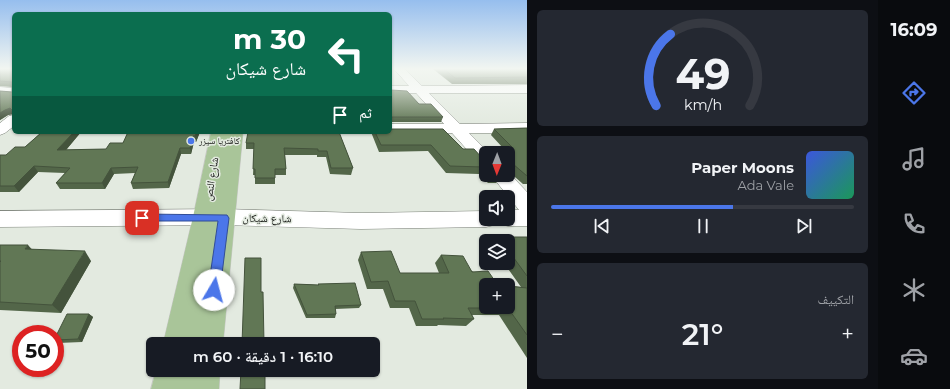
<!DOCTYPE html>
<html lang="ar">
<head>
<meta charset="utf-8">
<style>
	:root { --surface:#171b24; --page:#242831; --text:#f1f3f6; --muted:#9ea1a6; --line:#363941; --accent:#4b76e9 }
	body { margin:0; font-family:Montserrat,"Noto Naskh Arabic",sans-serif; background:var(--page); color:var(--text); direction:rtl; height:100vh; display:flex; flex-direction:column; font-size:15px; white-space:nowrap }
	* { box-sizing:border-box; margin:0 }
	p { font-size:13px; color:var(--muted) }
	.icon { flex:none; width:22px; height:22px; fill:none; stroke:currentColor; stroke-width:2; stroke-linecap:round; stroke-linejoin:round }
	.map { position:relative; flex:1; overflow:hidden; direction:ltr }
	.details { display:flex; flex-direction:column; gap:10px; padding:10px; background:#0d0f14; width:351px }
	.details>* { flex:none }
	.banner { position:absolute; left:12px; top:12px; width:380px; height:122px; border-radius:6px; box-shadow:0 1px 3px #0004; direction:rtl; background:#0b6e4f; color:#fff; overflow:hidden }
	.needle { width:26px; rotate:181deg }
	.buttons { position:absolute; left:479px; top:146px; display:grid; gap:8px }
	.buttons a { display:grid; place-items:center; width:36px; height:36px; border-radius:6px; background:var(--surface); box-shadow:0 1px 3px #0004; font-size:20px }
	.speed { position:absolute; left:12px; top:325px; display:flex; gap:8px; font-size:20px; font-weight:700; text-align:center }
	.speed>* { display:grid; place-content:center; width:52px; height:52px; border-radius:50%; background:var(--surface); box-shadow:0 1px 3px #0004; line-height:1 }
	.speed .limit { border:6px solid #d22; background:#fff; color:#111 }
	.pin { position:absolute; display:grid; place-items:center; width:34px; height:34px; color:#fff; margin:-17px; border-radius:8px; box-shadow:0 2px 6px #0006 }
	.me { position:absolute; width:44px; margin:-22px; rotate:8deg; stroke-linejoin:round; filter:drop-shadow(0 0 3px #0008) }
	.turn { display:flex; align-items:center; gap:14px; height:84px; padding:0 20px; font-size:18px }
	.turn .icon { width:52px; height:52px; stroke-width:2.5 }
	.turn b { display:block; font-size:28px; line-height:34px }
	.then { display:flex; align-items:center; height:38px; padding:0 20px; background:#0003; gap:8px; font-size:15px }
	.big { font-size:30px; font-weight:600; line-height:1.1 }
	.details .card { flex:1; display:flex; flex-direction:column; justify-content:center; gap:6px; min-width:0; padding:0 14px; border-radius:6px; background:var(--page) }
	.details .dial { align-items:center; gap:0 }
	.dial svg { height:104px; overflow:visible; fill:none; stroke:var(--line); stroke-width:7; stroke-linecap:round; text-anchor:middle }
	.dial text { fill:var(--text); stroke:none }
	.song { display:flex; align-items:center; gap:12px }
	.cover { width:48px; height:48px; border-radius:6px; background:linear-gradient(135deg,hsl(230 70% 55%),hsl(150 70% 35%)) }
	.played { height:4px; border-radius:2px; background:linear-gradient(90deg,var(--accent) 60%,var(--line) 60%) }
	.keys { display:flex; justify-content:space-around; direction:ltr }
	.heat { display:flex; justify-content:space-between; align-items:center; font-size:22px; direction:ltr }
	.trip { position:absolute; left:146px; top:337px; width:234px; height:40px; border-radius:6px; background:var(--surface); box-shadow:0 1px 3px #0004; font-weight:600; line-height:40px; text-align:center; direction:rtl }
	main { display:flex; flex:1; min-height:0 }
	.tab-bar { display:flex; flex-direction:column; width:72px; justify-content:space-around; align-items:center; background:#090b0e; color:var(--muted) }
	.tab-bar .icon { width:28px; height:28px }
	.tab-bar .on { color:var(--accent) }
	.tab-bar b { font-size:18px; color:var(--text) }
	.map>svg:first-child { display:block }
</style>
</head>
<body>
<main>
<nav class="tab-bar">
<b>16:09</b>
<svg class="icon on" aria-label="directions" viewBox="0 0 24 24"><path d="M12 3l9 9-9 9-9-9zM9 14v-3h6M13 9l2 2-2 2"/></svg>
<svg class="icon" aria-label="music" viewBox="0 0 24 24"><path d="M9 18V5l10-2v13"/><circle cx="6" cy="18" r="3"/><circle cx="16" cy="16" r="3"/></svg>
<svg class="icon" aria-label="phone" viewBox="0 0 24 24"><path d="M5 4h4l2 5-3 2q2 4 5 5l2-3 5 2v4C11 20 4 13 5 4z"/></svg>
<svg class="icon" aria-label="climate" viewBox="0 0 24 24"><path d="M12 3v18M4 7l16 10M4 17L20 7"/></svg>
<svg class="icon" aria-label="car" viewBox="0 0 24 24"><path d="M5 17H2v-5l4-1 3-4h7l3 4 3 1v5h-3M9 17h6M6 11h13"/><circle cx="7" cy="17" r="2"/><circle cx="17" cy="17" r="2"/></svg>
</nav>
<section class="details">
<div class="card dial"><svg viewBox="0 0 100 80">
<path d="M14 69A42 42 0 1 1 86 69"/>
<path d="M14 69A42 42 0 0 1 25 14" stroke="#4b76e9"/>
<text x="50" y="56" font-size="32" font-weight="700">49</text>
<text x="50" y="72" font-size="11">km/h</text>
</svg></div>
<div class="card">
<div class="song"><i class="cover"></i><div><b>Paper Moons</b><p>Ada Vale</p></div></div>
<div class="played"></div>
<div class="keys"><svg class="icon" aria-label="previous" viewBox="0 0 24 24"><path d="M18 5L8 12l10 7zM5 5v14"/></svg><svg class="icon" aria-label="pause" viewBox="0 0 24 24"><path d="M8 5v14M16 5v14"/></svg><svg class="icon" aria-label="next" viewBox="0 0 24 24"><path d="M6 5l10 7-10 7zM19 5v14"/></svg></div>
</div>
<div class="card"><p>التكييف</p>
<div class="heat"><a>−</a><b class="big">21°</b><a>+</a></div>
</div>
</section>
<div class="map">
<svg width="527" height="389" viewBox="0 0 527 389">
	<rect width="100%" height="100%" fill="#e3eae0"/>
	<g fill="none" stroke-linecap="round" stroke-linejoin="round">
		<g stroke="#787e75" stroke-width="1">
			<g id="minor">
				<polygon points="394,69 405,69 422,86 527,85 527,93 429,93 460,124 527,123 527,133 469,133 489,153 486,153 486,165 480,164 452,133 390,134 385,132 390,132 390,124 444,124 416,93 390,94 390,86 409,86"/>
				<polygon points="0,87 14,88 14,96 0,95"/>
				<polygon points="14,115 14,126 5,133 0,135 0,123 9,116"/>
				<polygon points="508,172 527,192 527,226 508,226 500,224 498,219 508,219 508,210 519,210 491,175 508,175"/>
				<polygon points="224,209 361,213 486,211 486,219 497,219 494,225 486,227 361,229 224,225 0,227 0,211"/>
			</g>
		</g>
		<g stroke="#c7c7c6" stroke-width="1">
			<g id="major">
				<polygon points="211,132 243,132 223,344 163,344 193,217"/>
				<polygon points="156,370 220,370 219,389 151,389"/>
			</g>
		</g>
		<use href="#minor" fill="#fff" fill-rule="evenodd"/>
		<use href="#major" fill="#a9c599" fill-rule="evenodd"/>
	</g>
	<g fill="#536649">
		<polygon points="0,69 14,69 14,117 12,114 8,115 0,120 0,91 12,92 12,87 0,86"/>
		<polygon points="433,69 527,69 527,84 452,84"/>
		<polygon points="390,82 391,90 443,117 441,122 391,122 390,126"/>
		<polygon points="527,128 527,184 523,184 508,171 508,153 490,153 492,150 497,150 499,148 503,148 491,135 494,129"/>
		<polygon points="42,132 81,132 66,150 106,149 123,143 128,132 200,132 196,142 194,142 191,154 181,154 169,188 133,189 131,183 135,173 114,174 105,189 60,189 56,183 65,173 38,172 19,192 0,192 0,155 6,155 25,147"/>
		<polygon points="339,132 353,168 351,175 330,174 326,157 317,157 317,155 285,155 286,169 286,175 275,175 275,184 255,184 255,175 253,175 254,149 246,149 246,143"/>
		<polygon points="371,132 390,132 463,149 483,159 486,159 486,175 499,175 500,177 496,183 488,183 479,174 446,173 428,151 379,152"/>
		<polygon points="498,237 527,237 527,358 499,315 472,315 474,319 466,326 438,325 437,326 416,326 409,308 390,308 383,289 367,289 358,260 361,252 400,273 439,273 435,263 441,255 497,284 521,287 504,263 508,263 508,241 495,241"/>
		<polygon points="0,245 32,249 91,261 61,313 0,310"/>
		<polygon points="294,284 318,285 318,284 361,305 359,308 335,309 336,314 335,318 306,318 293,288"/>
		<polygon points="89,314 93,317 82,342 58,343 55,340 55,338"/>
	</g>
	<g fill="#44533c">
		<polygon points="10,108 14,114 8,115 0,120 0,113 5,110"/>
		<polygon points="74,132 81,132 61,156 57,150"/>
		<polygon points="197,132 200,132 196,142 195,136"/>
		<polygon points="193,136 194,142 191,154 190,148"/>
		<polygon points="180,148 181,154 169,188 168,182"/>
		<polygon points="34,166 38,172 19,192 14,186"/>
		<polygon points="111,168 114,174 105,189 102,183"/>
		<polygon points="28,245 36,254 25,249"/>
		<polygon points="85,251 91,261 61,313 52,305"/>
		<polygon points="89,314 93,317 82,342 78,339"/>
	</g>
	<g fill="#617755" stroke="#44533c">
		<polygon points="0,69 14,69 14,114 12,114 12,110 10,108 5,110 0,113 0,91 12,92 12,82 0,81"/>
		<polygon points="444,69 527,69 527,77 455,78"/>
		<polygon points="390,82 391,90 407,91 419,104 431,104 443,117 392,117 390,125"/>
		<polygon points="527,128 527,176 513,164 511,167 508,167 508,153 492,153 492,150 501,150 499,148 513,148 494,129"/>
		<polygon points="390,129 443,129 463,149 474,149 483,159 486,159 486,170 483,167 450,166 431,145 381,145 375,132 390,132"/>
		<polygon points="42,132 74,132 57,150 106,149 110,143 123,143 128,132 197,132 195,136 193,136 190,148 180,148 168,182 131,183 138,167 111,168 102,183 56,183 70,168 34,166 14,186 0,186 0,155 6,155 15,147 25,147"/>
		<polygon points="248,132 339,132 353,168 331,168 327,151 318,151 318,149 284,148 286,169 275,169 275,178 255,178 255,169 253,169 254,143 246,143"/>
		<polygon points="491,175 499,175 500,177 492,177"/>
		<polygon points="498,237 527,237 527,276 508,250 508,241 501,241"/>
		<polygon points="0,245 28,245 25,249 85,251 52,305 0,302 0,262 1,261 0,261"/>
		<polygon points="391,251 400,273 449,273 441,255 463,256 472,272 488,271 497,284 502,285 486,285 486,307 508,307 508,286 527,288 527,335 508,308 468,308 474,319 443,318 444,319 422,319 415,301 395,301 388,281 371,282 361,252"/>
		<polygon points="245,258 261,258 261,292 263,292 264,344 242,344"/>
		<polygon points="355,283 361,305 335,306 336,314 307,315 294,284 319,285 318,284"/>
		<polygon points="67,314 89,314 78,339 55,340 55,338"/>
		<polygon points="241,370 265,370 265,389 240,389"/>
	</g>
	<linearGradient id="sky" x2="0" y2="1"><stop stop-color="#96beee"/><stop offset="0.56" stop-color="#f2f6f1"/><stop offset="1" stop-color="#f2f6f1" stop-opacity="0"/></linearGradient>
	<rect width="527" height="123" fill="url(#sky)"/>
	<polygon fill="#4b76e9" stroke="#314d97" points="142,214 227,215 229,218 220,290 218,294 214,295 210,294 208,290 218,221 142,221 139,220 137,218 139,215"/>
	<circle fill="#4b76e9" stroke="#e3eae0" stroke-width="1.5" cx="191" cy="141" r="4"/>
	<g text-anchor="middle" stroke-width="3" stroke-linejoin="round" paint-order="stroke">
		<g font-size="9" fill="#141613" stroke="#e3eae0" text-anchor="start">
			<text x="199" y="144">كافتريا سيزر</text>
		</g>
		<g font-size="11" fill="#141613" stroke="#e3eae0">
			<text transform="translate(211 179) rotate(-81)" y="4">شارع النص</text>
			<text transform="translate(267 218) rotate(1)" y="4">شارع شيكان</text>
		</g>
	</g>
</svg>
<div class="buttons">
<a><svg class="needle" viewBox="-14 -14 28 28"><path d="M0-13l5 13h-10z" fill="#e53935"/><path d="M0 13l5-13h-10z" fill="#9ea1a6"/></svg></a>
<a><svg class="icon" aria-label="sound" viewBox="0 0 24 24"><path d="M4 9h4l5-4v14l-5-4H4zM17 9q2 3 0 6"/></svg></a>
<a><svg class="icon" aria-label="layers" viewBox="0 0 24 24"><path d="M12 4l9 5-9 5-9-5zM3 14l9 5 9-5"/></svg></a>
<a>+</a>
</div>
<div class="speed"><div class="limit">50</div></div>
<div class="pin" style="left:142px;top:218px;background:#d93025"><svg class="icon" aria-label="arrive" viewBox="0 0 24 24"><path d="M6 21V4h12l-3 4 3 4H6"/></svg></div>
<svg class="me" style="left:214px;top:290px" viewBox="-20 -20 40 40"><circle r="19" fill="#fff"/><path d="M0-13L10 11 0 6-10 11z" fill="#4b76e9"/></svg>
<div class="trip">16:10 · 1 دقيقة · 60 m</div>
<div class="banner">
<div class="turn"><svg class="icon" aria-label="left" viewBox="0 0 24 24"><path d="M17 20v-9H6M10 6l-5 5 5 5"/></svg><div><b>30 m</b>شارع شيكان</div></div>
<div class="then">ثم<svg class="icon" aria-label="arrive" viewBox="0 0 24 24"><path d="M6 21V4h12l-3 4 3 4H6"/></svg></div>
</div>
</div>
</main>
</body>
</html>
